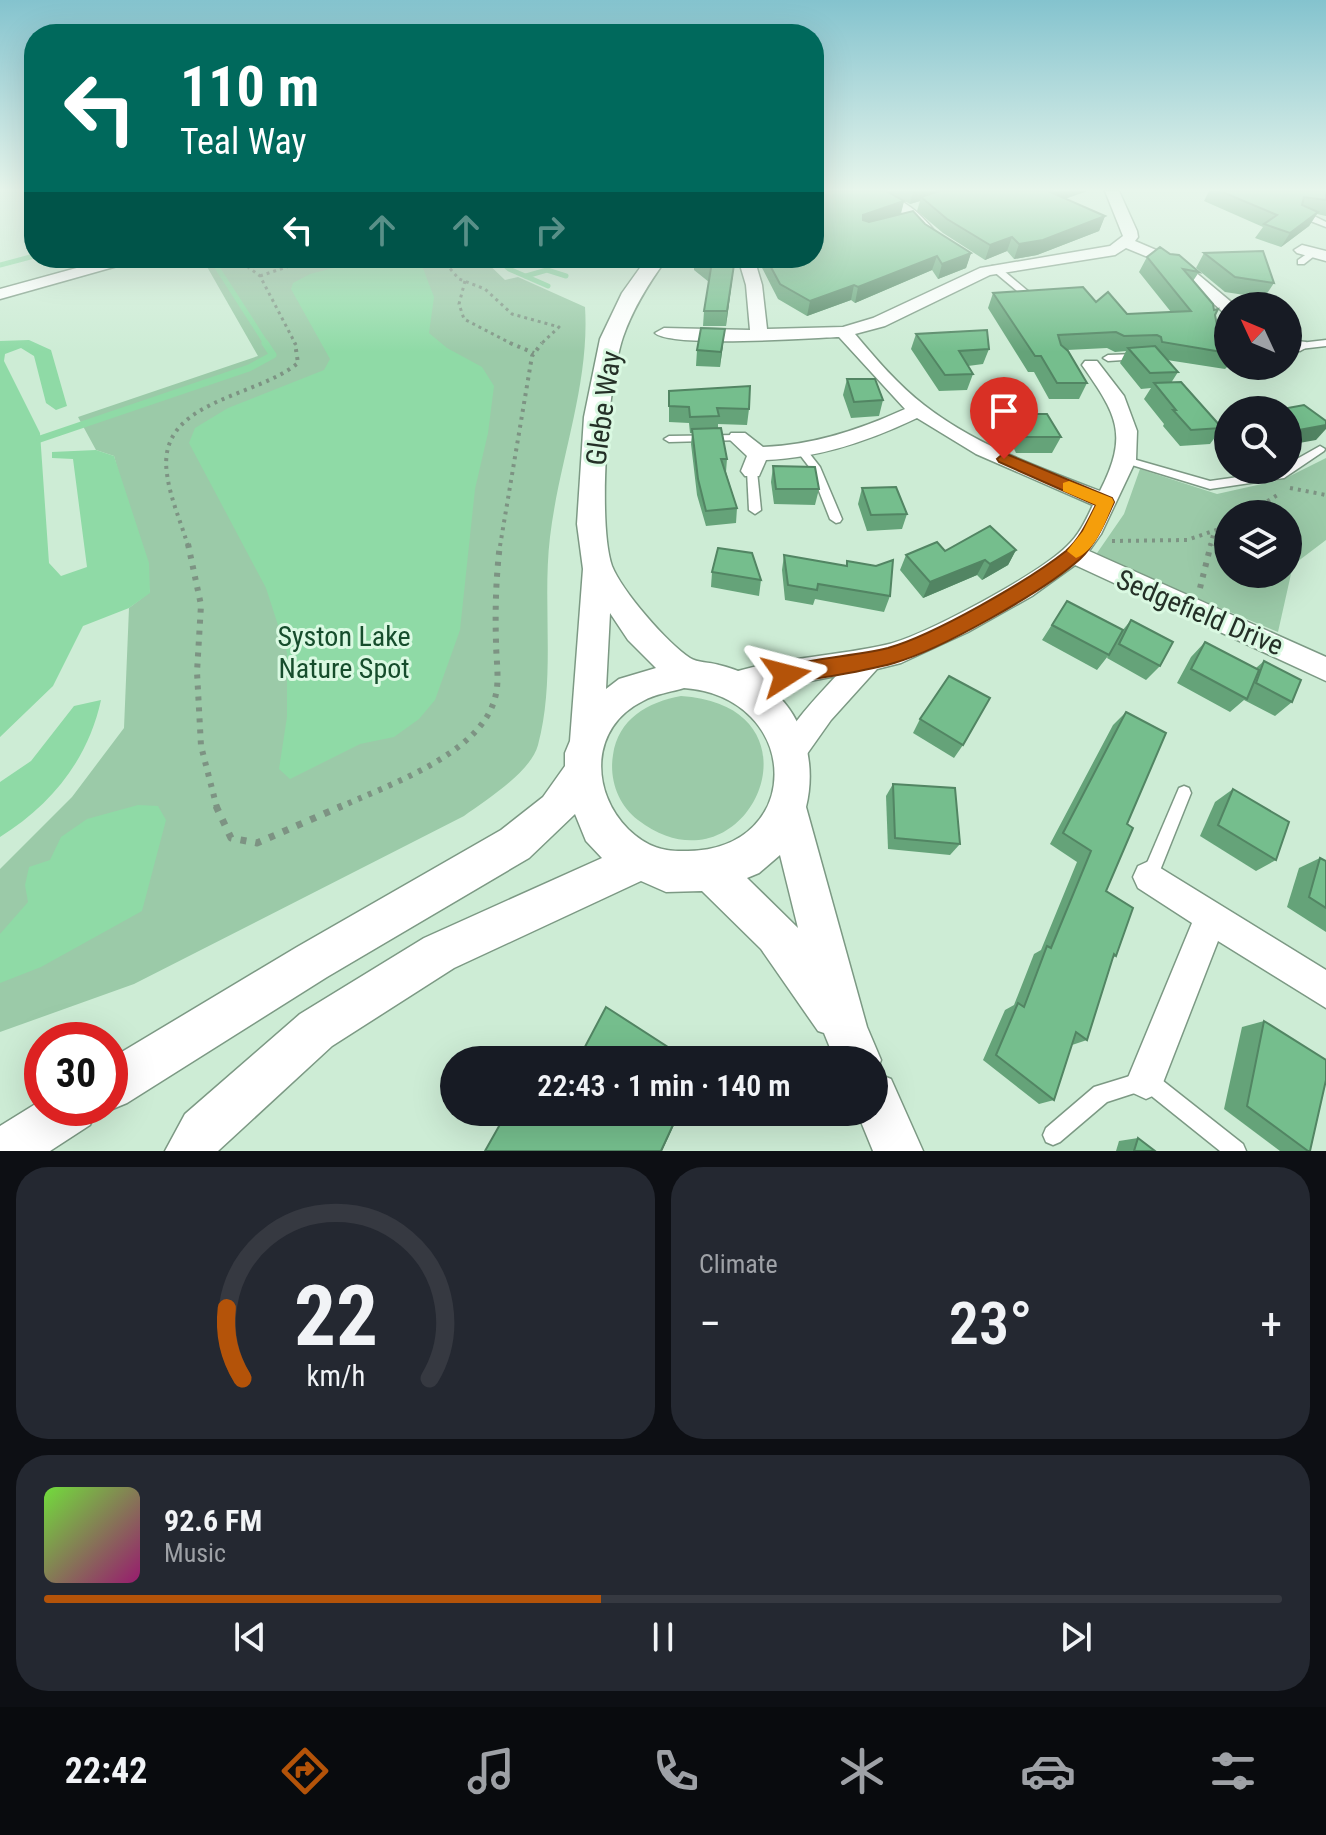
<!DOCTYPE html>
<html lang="en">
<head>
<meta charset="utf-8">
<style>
	:root { --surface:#171b24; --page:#242831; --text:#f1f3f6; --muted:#9ea1a6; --line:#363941; --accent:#b45309 }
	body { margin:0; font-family:"Roboto Condensed",sans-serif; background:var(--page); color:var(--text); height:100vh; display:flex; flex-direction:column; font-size:30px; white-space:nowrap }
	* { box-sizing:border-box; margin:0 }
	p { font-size:26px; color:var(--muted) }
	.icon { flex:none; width:44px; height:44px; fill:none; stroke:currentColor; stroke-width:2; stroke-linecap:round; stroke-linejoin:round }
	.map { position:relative; height:1151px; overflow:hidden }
	.side { display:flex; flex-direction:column; gap:16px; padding:16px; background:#0d0f14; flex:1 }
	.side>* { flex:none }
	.hud { position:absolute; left:24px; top:24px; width:800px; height:244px; border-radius:32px; box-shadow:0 8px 32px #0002; background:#00695c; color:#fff; overflow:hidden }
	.needle { width:52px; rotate:314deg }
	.tools { position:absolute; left:1214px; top:292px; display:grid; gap:16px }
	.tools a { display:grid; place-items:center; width:88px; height:88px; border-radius:50%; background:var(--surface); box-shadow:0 8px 32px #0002; font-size:40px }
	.speed { position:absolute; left:24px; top:1022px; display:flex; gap:16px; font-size:40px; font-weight:700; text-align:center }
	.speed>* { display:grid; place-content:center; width:104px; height:104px; border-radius:50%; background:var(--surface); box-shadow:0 8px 32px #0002; line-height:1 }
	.speed .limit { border:12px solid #d22; background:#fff; color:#111 }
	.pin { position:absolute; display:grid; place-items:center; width:68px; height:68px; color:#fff; margin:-82px -34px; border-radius:50% 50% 50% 0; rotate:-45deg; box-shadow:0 0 8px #0007 }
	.pin .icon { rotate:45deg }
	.me { position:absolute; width:88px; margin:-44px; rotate:81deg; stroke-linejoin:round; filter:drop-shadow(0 0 6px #0008) }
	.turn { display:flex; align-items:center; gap:28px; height:168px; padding:0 24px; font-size:36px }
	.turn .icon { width:104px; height:104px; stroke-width:2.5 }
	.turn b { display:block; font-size:56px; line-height:68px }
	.lanes { display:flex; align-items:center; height:76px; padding:0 24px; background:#0003; justify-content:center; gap:40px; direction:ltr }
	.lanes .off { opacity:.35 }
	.big { font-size:60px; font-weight:600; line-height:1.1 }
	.side .widget { flex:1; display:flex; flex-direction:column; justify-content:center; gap:12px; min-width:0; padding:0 28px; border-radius:32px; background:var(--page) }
	.side .dial { align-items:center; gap:0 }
	.dial svg { height:208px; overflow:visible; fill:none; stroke:var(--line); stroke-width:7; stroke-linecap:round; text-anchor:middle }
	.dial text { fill:var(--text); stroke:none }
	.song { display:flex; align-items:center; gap:24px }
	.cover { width:96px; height:96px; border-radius:12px; background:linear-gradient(135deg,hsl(100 70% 55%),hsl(320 70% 35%)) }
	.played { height:8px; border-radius:4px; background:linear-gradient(90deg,var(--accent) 45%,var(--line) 45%) }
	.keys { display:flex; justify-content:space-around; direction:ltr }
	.heat { display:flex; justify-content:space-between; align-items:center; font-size:44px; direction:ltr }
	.side .tiles { flex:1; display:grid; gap:16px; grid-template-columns:1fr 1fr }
	.widget:last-child { grid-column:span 2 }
	.trip { position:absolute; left:440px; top:1046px; width:448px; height:80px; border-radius:40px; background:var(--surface); box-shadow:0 8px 32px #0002; font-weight:600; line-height:80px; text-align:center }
	.tabs { display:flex; height:128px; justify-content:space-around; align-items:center; background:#090b0e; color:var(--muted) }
	.tabs .icon { width:56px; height:56px }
	.tabs .current { color:var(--accent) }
	.tabs b { font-size:36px; color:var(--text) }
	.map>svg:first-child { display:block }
</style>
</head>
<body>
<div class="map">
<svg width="1326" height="1151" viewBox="0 0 1326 1151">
	<rect width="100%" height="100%" fill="#cdecd5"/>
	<g fill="#9bcaa8" fill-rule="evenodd">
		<path d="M202,258H482L505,280L518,277L585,307C590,384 559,461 550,537C542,604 556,678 538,745C531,772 486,800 464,816L134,984L0,1032V869L72,797L124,728L129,608L150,592L114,456L96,450L78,417L258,356Z"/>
		<path d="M1326,458V540L1293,565L1278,632L1095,556L1124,514L1140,469L1217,494L1284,479ZM1228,514H1288V574H1228Z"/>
		<path d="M681,696C835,706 746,903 638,820C618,805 609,779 613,755C618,719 648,702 681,696Z"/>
	</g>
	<g fill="#8fdaa6">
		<polygon points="373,258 419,258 434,297 429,333 447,348 482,367 494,386 488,433 475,489 460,630 435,700 419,719 394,737 360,744 290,779 279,769 287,717 287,653 266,588 189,443 195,428 228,408 324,370 330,359 291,289 293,283 310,274"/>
		<polygon points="29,340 51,350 67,406 56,410 46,403 34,356 21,348 5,354 4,361 40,433 49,563 61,576 87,567 73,459 52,458 52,452 96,450 114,456 149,563 150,593 129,608 83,626 53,686 0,737 0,341"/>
		<path d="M101,700C88,760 51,805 0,837V782L31,761L74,706Z"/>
		<polygon points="138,805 158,806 166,820 142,911 41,967 0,983 0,934 28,902 25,885 29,867 50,860 61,837 87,819"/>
	</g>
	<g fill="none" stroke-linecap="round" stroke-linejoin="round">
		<g stroke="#8fdaa6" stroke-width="5">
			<polyline points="211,258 267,345"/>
			<polyline points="497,258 509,269 548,286"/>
			<polyline points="0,265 34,256"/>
			<polyline points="526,276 547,270 566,276"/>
		</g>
		<polyline stroke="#8fdaa6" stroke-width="7" points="40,439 249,368 273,355 265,343"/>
		<g stroke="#7c9984" stroke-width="3">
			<g id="service">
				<polygon points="1308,216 1314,216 1326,222 1326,227 1308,220"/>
				<polygon points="1311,251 1318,253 1304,264 1298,264 1298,260"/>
				<polygon points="992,266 998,266 1029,292 1029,296 1023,296 992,270"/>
				<polygon points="1326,340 1326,346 1300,349 1296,346 1300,343"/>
				<polygon points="1136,354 1141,357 1139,359 1108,361 1103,358 1108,355"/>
				<polygon points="738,435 742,436 742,440 669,442 664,439 669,436"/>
				<polygon points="1320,446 1325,449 1324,451 1284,478 1210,489 1122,462 1121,460 1126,457 1210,481 1288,470 1288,464"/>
				<polygon points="802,448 806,449 820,467 842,519 840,522 836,523 830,519 810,468 797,451"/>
				<polygon points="752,467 757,471 761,510 755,514 749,510 747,471"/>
				<polygon points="1184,786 1189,788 1191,793 1155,883 1149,885 1143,883 1141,877 1179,788"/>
				<polygon points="1146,1071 1153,1073 1243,1144 1246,1151 1220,1151 1144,1090 1107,1102 1060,1142 1053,1145 1046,1142 1043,1135 1046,1128 1094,1087"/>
			</g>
		</g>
		<g stroke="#7c9984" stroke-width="3">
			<g id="minor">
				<path d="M866,191C896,191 919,211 937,234L935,237H925L902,213Z"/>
				<path d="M1105,191H1119L1137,231L1138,237L1135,241L1182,261L1236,306H1228V312L1222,311L1172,267L1126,248L1115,255L990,275L885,326L855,334C876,359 898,385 924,405C975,445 1040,468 1100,491C1129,434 1117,415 1082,365L1085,361H1097L1124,396L1137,431L1136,460L1101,534L1089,551L1326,657V681L1075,565L1032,596L968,632L901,663L877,669L831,720L802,761L792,765L782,761L778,752C791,723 815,699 836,676L732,696L722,692L719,684L722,676C773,658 832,657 885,645C923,637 1039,574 1067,546C1079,535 1086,520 1093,505L976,454L917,418C869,441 819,458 766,460L759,476H745L741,471L747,456L728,438L731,433H745L763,447C813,445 859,430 905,409L839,337C810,338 671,348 655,333L664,328L750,330L746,285L738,258H754L762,285L767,329L843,327L873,318L980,268L1110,246L1123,236Z"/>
				<polygon points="1302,245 1326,251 1326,261 1297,253 1294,250"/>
				<polygon points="113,258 138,258 135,261 0,299 0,289"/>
				<polygon points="1288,340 1306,342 1309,346 1300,351 1288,350"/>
				<polygon points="1149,861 1326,970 1326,1008 1218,941 1159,1093 1146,1099 1133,1093 1127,1080 1192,923 1138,888 1133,877 1138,866"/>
			</g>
		</g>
		<g stroke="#7c9984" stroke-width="3">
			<g id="tertiary">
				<path d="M647,258H667C649,283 633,308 623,337C608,381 597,523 612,566C622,591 667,643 690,658C697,663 710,662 719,665C737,669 758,679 773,691C806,720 816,766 806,807L867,1027L881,1060L876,1073L891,1079L923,1151H873L857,1112H874V1060H835L824,1033L818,1031L761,949L702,891L666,892L641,881L454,968L332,1046L218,1151H165L185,1114L300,1014L424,938L602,858L586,841L575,814L529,858L327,977L127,1103L110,1110L106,1108H110V1059L297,947L501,830L543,797L565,766V753L570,741L583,569L577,524L584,417L600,339L622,293ZM610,613L628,640L656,668L619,679L606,689ZM684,688C802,697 806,849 688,851C663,852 647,847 628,829C590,791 590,727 643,701C655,694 671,692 684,688ZM780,855L798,928L747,878L759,873Z"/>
				<polygon points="42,1100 42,1108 97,1108 90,1125 50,1151 0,1151 0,1126"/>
			</g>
		</g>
		<g stroke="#7d9383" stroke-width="3" stroke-dasharray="3 4" stroke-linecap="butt">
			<polyline points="236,258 260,276 296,345"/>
			<polyline points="441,258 459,279 485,289 512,314 559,327 540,345"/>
			<polyline points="260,276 313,258"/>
			<polyline points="465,281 459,304 464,319 514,345"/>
		</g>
		<g stroke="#7d9383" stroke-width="4" stroke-dasharray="3 5" stroke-linecap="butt">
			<polyline points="510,343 534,353"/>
			<polyline points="1290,488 1326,495"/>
			<polyline points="1247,514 1279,494"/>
			<polyline points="1112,541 1187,540 1228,526"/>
			<path d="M188,546C181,522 170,498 167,474C156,400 254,399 298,363L295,343"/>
			<polyline points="500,546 532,356 542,343"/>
			<polyline points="1210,546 1213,535"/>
		</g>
		<g stroke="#7d9383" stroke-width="6" stroke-dasharray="4 7" stroke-linecap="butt">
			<polyline points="188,544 201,605 197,672 201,746 217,808"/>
			<polyline points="1200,588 1211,544"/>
			<path d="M338,808C387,785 480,755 495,698C500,681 496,659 496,642C495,609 496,577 500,544"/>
		</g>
		<polyline stroke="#7d9383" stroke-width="7" stroke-dasharray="6 9" stroke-linecap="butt" points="216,806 231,838 257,843 342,806"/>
		<use href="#service" fill="#fff" fill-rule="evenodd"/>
		<use href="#minor" fill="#fff" fill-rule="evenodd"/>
		<use href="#tertiary" fill="#fff" fill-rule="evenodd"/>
	</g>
	<g fill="#65a379">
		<polygon points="814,191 1087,191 1065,199 1105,216 1099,231 1037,255 1014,259 1007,251 985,260 943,233 917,211 920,201 910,204 887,191 904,201 901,214 925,224 971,253 966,268 938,279 932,270 855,303 851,300 807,316 778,299 757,258 814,258"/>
		<polygon points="1209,191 1326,191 1326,216 1317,214 1309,226 1281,247 1255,238 1263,227 1204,201"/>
		<polygon points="1204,253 1274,283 1264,298 1225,292 1196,268"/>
		<polygon points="1170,254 1199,272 1193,281 1215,315 1220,342 1228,348 1228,366 1225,369 1167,360 1178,372 1171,383 1222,428 1210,444 1180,446 1163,426 1164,424 1144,399 1151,388 1141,389 1120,363 1126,351 1115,352 1107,348 1067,350 1087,383 1079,399 1049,399 1034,372 1028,372 988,308 993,293 1096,302 1127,314 1171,312 1139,272 1147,257"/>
		<polygon points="694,258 735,258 726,326 703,326 704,311 709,282 694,270"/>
		<polygon points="725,329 720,367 696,366 697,350"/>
		<polygon points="916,334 989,349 983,364 968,366 973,374 967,390 939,391 911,349"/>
		<polygon points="847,379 883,400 879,416 851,418 843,395"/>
		<polygon points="669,391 749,409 747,425 718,424 718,428 727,459 726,472 737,508 736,523 706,526 697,495 691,444 692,433 690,433 689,423 669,422"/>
		<polygon points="1012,414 1061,437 1052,453 1016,453 1005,430"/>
		<polygon points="773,466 819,489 815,505 774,504 771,482"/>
		<polygon points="862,488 907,514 902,529 867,531 858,504"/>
		<polygon points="1016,550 1008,565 982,580 977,575 923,598 900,570 906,555 945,551"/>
		<polygon points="784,555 846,566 847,561 890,596 884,612 815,599 813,605 785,600 782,570"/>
		<polygon points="712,572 761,580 759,596 711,587"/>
		<polygon points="1067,601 1122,631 1131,620 1160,666 1146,680 1107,658 1108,656 1097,670 1042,640"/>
		<polygon points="1205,642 1256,668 1264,661 1292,702 1275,716 1244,700 1230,712 1177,683 1191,657"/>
		<polygon points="1126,712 1127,824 1106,891 1116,956 1113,958 1087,1040 1072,1045 1054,1100 1039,1104 983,1060 1005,1010 1014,1005 1034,954 1041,950 1077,862 1050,844 1113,725"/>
		<polygon points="920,719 963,745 954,758 913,733"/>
		<polygon points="893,784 960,844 950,855 888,849 886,796"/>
		<polygon points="1233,789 1276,860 1256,871 1200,836 1215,802"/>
		<polygon points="1320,858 1326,861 1326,932 1287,907 1299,868"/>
		<polygon points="1264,1021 1310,1151 1280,1151 1224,1109 1242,1027"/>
		<polygon points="1138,1138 1155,1151 1116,1151 1119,1141"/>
	</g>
	<g fill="#528563">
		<polygon points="913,191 948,191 921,197 920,201 910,204"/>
		<polygon points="1053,191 1087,191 1044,206 1050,192"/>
		<polygon points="904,201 900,215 860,229 863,215"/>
		<polygon points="1318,212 1309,226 1281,247 1290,233"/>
		<polygon points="1105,216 1099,231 1037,255 1014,259 1019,244"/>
		<polygon points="1012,237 1007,251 985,260 990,245"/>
		<polygon points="971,253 966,268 938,279 942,264"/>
		<polygon points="937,256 932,270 855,303 858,287"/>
		<polygon points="735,258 726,326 727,311"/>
		<polygon points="854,285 851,300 807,316 810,301"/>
		<polygon points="725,329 723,344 720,367 721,352"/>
		<polygon points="1326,425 1326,429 1316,440 1288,445 1288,432"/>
		<polygon points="1016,550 1008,565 982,580 990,564"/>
		<polygon points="985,560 977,575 923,598 930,582"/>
		<polygon points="679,1112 680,1112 662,1151 661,1151"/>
	</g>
	<g fill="#75be8d" stroke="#528563" stroke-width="2">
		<polygon points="814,191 886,191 904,201 863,215 863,220 869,222 913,211 925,224 971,253 942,264 937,256 858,287 854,285 810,301 780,284 766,258 814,258"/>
		<polygon points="939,191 1053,191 1050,192 1105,216 1043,240 1019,244 1012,237 990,245 947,219 921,197"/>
		<polygon points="1220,191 1326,191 1326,200 1304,197 1302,205 1318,212 1290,233 1264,224 1277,215"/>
		<polygon points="1160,247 1170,254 1179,255 1199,272 1183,269 1213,304 1214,310 1218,309 1215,315 1220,342 1228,348 1228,353 1162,342 1161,337 1157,335 1124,336 1116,332 1058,335 1061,345 1068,351 1087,383 1057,383 1041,356 1035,356 993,293 1083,287 1096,302 1108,292 1127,314 1191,311 1147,257"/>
		<polygon points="1263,251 1274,283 1235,277 1204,253"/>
		<polygon points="698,258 735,258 727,311 704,311 711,268"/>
		<polygon points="701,328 725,329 721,352 697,350"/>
		<polygon points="987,330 989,349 959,351 973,374 945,375 916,334"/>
		<polygon points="1155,346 1178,372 1150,373 1128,348"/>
		<polygon points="847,379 875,379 883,400 854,402"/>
		<polygon points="1181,382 1222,428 1191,430 1173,410 1176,410 1154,383"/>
		<polygon points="750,386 749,409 717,408 719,416 690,417 689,407 669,406 669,391"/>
		<polygon points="1304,405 1326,421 1326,425 1288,432 1288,410 1277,410"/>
		<polygon points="1012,414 1047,414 1061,437 1024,437"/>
		<polygon points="721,428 727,459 721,459 737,508 706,511 698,479 692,429"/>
		<polygon points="773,466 815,467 819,489 776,489"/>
		<polygon points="896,487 907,514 871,515 862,488"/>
		<polygon points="990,526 1016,550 990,564 985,560 930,582 906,555 937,542 945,551"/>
		<polygon points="718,548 752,553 761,580 712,572"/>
		<polygon points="784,555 847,566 847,561 876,566 893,560 890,596 818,584 817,590 788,585"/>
		<polygon points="1067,601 1123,630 1109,655 1052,625"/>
		<polygon points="1131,620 1173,642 1160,666 1119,644"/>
		<polygon points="1205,642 1259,670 1247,699 1191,669"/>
		<polygon points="1264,661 1301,680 1292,702 1256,683"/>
		<polygon points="949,676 990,698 963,745 920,719"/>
		<polygon points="1126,712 1166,733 1127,824 1133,828 1106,891 1133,908 1116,956 1114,954 1087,1040 1076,1032 1054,1100 996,1055 1018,1003 1024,1007 1047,946 1051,948 1091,851 1063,833"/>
		<polygon points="893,784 955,788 960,844 895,838"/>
		<polygon points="1233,789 1289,822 1276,860 1218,825"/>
		<polygon points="1320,858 1326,861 1326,908 1309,897"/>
		<polygon points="606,1007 688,1060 578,1060"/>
		<polygon points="1264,1021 1326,1060 1326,1080 1310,1151 1308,1151 1247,1106"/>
		<polygon points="507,1112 679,1112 661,1151 485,1151"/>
		<polygon points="1138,1138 1155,1151 1134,1151"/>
	</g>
	<linearGradient id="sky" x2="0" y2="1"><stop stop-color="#84c3ce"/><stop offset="0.54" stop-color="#e8f6ec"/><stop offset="1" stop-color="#e8f6ec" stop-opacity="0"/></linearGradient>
	<rect width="1326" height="352" fill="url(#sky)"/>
	<path fill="#b45309" stroke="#753606" stroke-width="2" d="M1004,453L1112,498L1114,502C1105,522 1096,544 1080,559C1043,592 940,650 894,663C859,673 821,677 786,684L779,681L776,675L779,669C813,657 852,657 888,648C934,635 1028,581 1066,551C1080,539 1088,521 1096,505L999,462L997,459Z"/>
	<path fill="#f59e0b" d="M1069,481L1112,498L1114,502C1106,520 1096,551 1076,558L1067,551L1083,531L1096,505L1063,491V483Z"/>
	<g text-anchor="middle" stroke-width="6" stroke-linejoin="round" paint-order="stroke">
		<g font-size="28" fill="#243027" stroke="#daf9e2">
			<text transform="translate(603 408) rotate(-82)" y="10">Glebe Way</text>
			<text transform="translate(1200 612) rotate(23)" y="10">Sedgefield Drive</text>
		</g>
		<g font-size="28" fill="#164d2c" stroke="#daf9e2">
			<text x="344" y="646">Syston Lake<tspan x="344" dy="32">Nature Spot</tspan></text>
		</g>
	</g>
</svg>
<div class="tools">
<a><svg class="needle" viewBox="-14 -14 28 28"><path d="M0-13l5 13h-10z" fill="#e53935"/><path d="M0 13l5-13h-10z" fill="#9ea1a6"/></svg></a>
<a><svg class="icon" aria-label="search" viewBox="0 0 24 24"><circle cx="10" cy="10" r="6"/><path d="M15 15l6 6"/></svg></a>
<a><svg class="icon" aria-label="layers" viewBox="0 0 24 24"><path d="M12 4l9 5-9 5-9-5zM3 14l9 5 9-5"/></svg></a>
</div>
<div class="speed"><div class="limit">30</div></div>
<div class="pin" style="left:1004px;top:459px;background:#d93025"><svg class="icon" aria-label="arrive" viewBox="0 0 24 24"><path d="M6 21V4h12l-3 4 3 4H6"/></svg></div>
<svg class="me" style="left:786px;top:675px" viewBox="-20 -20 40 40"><path d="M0-17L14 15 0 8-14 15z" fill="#b45309" stroke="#fff" stroke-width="4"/></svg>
<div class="trip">22:43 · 1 min · 140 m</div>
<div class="hud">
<div class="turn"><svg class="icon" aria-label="left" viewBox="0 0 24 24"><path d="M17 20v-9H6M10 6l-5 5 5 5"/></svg><div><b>110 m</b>Teal Way</div></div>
<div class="lanes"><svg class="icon" aria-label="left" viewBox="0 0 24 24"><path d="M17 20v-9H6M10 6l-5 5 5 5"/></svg><svg class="icon off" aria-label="ahead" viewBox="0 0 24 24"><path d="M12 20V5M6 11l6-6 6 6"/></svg><svg class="icon off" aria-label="ahead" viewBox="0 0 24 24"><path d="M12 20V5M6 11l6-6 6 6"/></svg><svg class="icon off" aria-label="right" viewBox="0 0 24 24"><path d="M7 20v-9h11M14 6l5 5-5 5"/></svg></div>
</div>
</div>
<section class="side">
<div class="tiles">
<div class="widget dial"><svg viewBox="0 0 100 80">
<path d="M14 69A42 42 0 1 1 86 69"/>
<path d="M14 69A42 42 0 0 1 8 42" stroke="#b45309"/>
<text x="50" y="56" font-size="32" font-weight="700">22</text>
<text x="50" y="72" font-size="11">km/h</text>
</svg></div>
<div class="widget"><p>Climate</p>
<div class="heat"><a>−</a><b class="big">23°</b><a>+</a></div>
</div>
<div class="widget">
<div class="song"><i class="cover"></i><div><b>92.6 FM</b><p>Music</p></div></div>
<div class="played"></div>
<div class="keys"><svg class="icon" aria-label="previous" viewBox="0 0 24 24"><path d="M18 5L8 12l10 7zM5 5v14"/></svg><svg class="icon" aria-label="pause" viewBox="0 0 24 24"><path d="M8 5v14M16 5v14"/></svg><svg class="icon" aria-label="next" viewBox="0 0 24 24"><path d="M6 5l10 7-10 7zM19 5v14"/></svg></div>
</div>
</div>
</section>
<nav class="tabs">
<b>22:42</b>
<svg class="icon current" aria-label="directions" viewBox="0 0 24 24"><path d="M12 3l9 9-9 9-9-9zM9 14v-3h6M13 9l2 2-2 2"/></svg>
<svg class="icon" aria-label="music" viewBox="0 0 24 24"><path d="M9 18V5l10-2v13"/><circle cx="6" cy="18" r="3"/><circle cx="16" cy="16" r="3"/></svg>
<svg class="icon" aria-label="phone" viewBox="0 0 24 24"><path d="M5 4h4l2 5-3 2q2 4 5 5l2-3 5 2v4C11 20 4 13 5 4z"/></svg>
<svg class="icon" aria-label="climate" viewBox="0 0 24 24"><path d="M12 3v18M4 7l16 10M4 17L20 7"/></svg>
<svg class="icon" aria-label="car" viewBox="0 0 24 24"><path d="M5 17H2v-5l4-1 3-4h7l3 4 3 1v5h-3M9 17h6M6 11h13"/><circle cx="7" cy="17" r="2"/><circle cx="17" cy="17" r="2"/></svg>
<svg class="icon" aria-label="filters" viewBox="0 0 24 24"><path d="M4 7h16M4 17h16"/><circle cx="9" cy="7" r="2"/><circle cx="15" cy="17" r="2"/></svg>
</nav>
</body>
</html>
